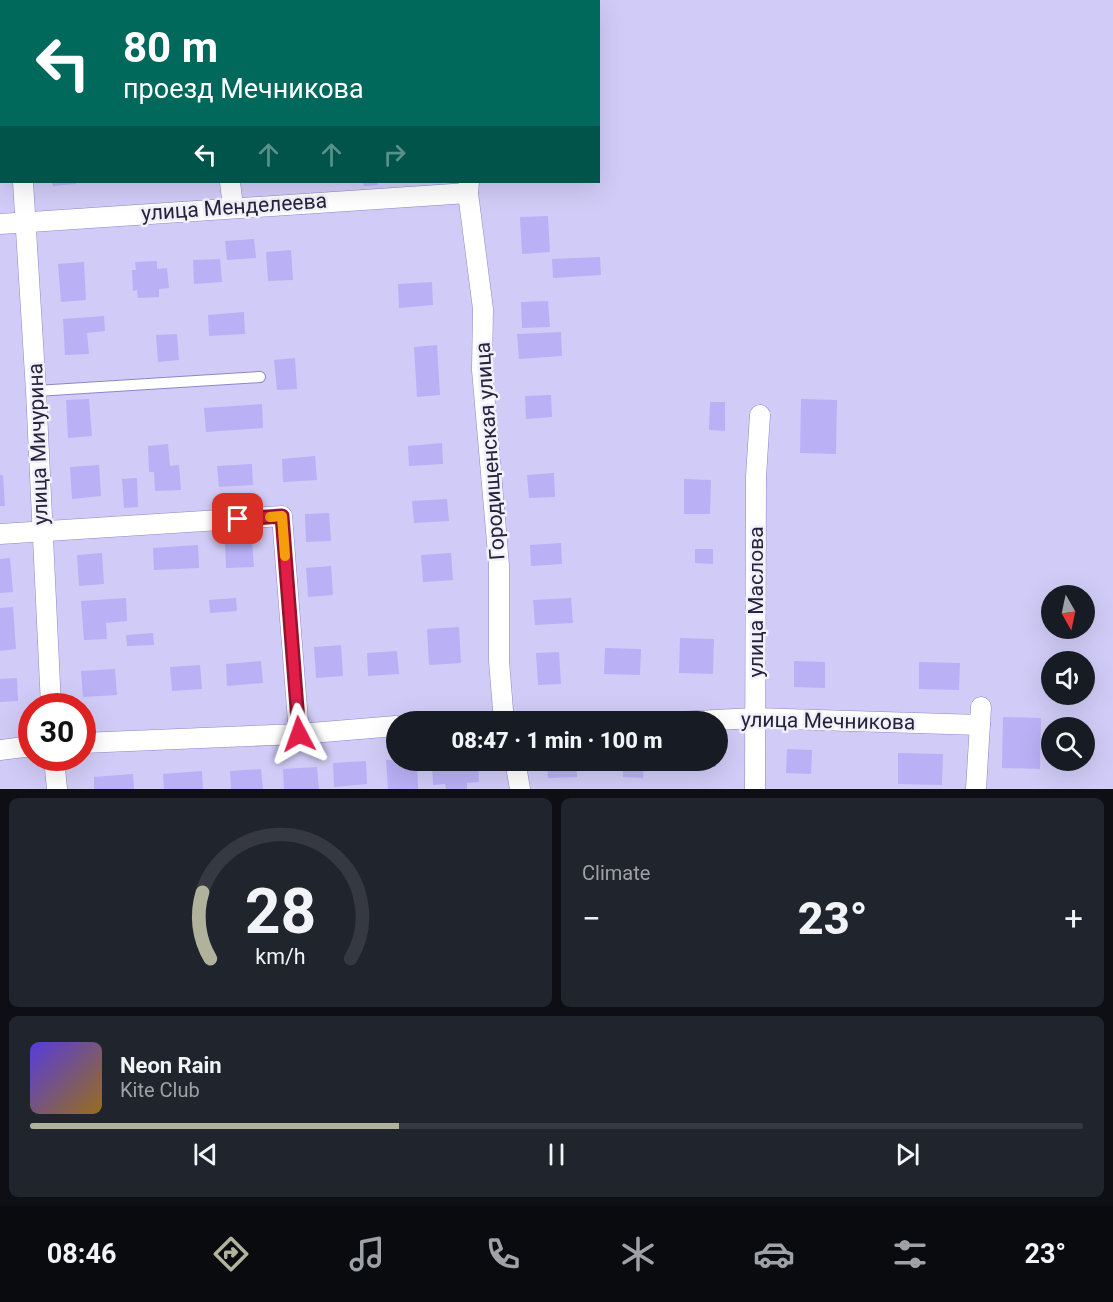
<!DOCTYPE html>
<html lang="en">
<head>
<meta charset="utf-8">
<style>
	:root { --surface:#171b24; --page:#20242c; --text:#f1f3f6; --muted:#9ea1a6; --line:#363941; --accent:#b0b29c }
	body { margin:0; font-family:Roboto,sans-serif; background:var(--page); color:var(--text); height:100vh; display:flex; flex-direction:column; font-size:22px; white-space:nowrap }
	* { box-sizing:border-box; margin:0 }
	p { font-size:20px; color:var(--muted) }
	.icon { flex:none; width:33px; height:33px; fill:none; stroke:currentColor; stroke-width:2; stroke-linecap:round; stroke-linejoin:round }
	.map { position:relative; height:789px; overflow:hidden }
	.side { display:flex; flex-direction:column; gap:9px; padding:9px; background:#0d0f14; flex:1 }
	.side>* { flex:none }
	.top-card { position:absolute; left:0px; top:0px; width:600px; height:183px; box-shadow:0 6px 24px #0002; background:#00695c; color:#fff; overflow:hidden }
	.needle { width:39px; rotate:171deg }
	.fabs { position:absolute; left:1041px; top:585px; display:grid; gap:12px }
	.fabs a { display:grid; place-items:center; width:54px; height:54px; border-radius:50%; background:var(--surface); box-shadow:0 6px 24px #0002; font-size:30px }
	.speed { position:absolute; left:18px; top:693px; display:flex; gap:12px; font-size:30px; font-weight:700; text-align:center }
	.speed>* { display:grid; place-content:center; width:78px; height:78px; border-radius:50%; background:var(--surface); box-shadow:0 6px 24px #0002; line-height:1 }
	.speed .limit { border:9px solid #d22; background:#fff; color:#111 }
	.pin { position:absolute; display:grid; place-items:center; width:51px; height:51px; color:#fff; margin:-26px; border-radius:12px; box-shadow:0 3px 9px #0006 }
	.me { position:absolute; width:66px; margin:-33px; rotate:356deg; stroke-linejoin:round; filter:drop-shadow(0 0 4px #0008) }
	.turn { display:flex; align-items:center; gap:21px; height:126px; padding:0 24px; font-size:27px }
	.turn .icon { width:78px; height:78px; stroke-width:2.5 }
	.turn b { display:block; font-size:42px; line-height:51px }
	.lanes { display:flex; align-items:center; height:57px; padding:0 24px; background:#0003; justify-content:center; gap:30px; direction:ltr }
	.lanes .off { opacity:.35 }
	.big { font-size:45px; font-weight:800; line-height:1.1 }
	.side .widget { flex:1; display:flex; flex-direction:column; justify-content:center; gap:9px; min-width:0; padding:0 21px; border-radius:9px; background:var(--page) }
	.side .dial { align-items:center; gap:0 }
	.dial svg { height:156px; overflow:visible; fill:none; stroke:var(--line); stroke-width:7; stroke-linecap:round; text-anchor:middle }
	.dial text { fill:var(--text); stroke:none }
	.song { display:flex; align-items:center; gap:18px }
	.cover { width:72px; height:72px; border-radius:9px; background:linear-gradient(135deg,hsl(250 70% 55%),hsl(40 70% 35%)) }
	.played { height:6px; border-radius:3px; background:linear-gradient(90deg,var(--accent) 35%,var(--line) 35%) }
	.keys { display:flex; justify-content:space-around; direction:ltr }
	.heat { display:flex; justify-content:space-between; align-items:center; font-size:33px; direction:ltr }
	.side .tiles { flex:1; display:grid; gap:9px; grid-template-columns:1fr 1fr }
	.widget:last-child { grid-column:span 2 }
	.trip { position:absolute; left:386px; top:711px; width:342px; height:60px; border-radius:30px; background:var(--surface); box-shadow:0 6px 24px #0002; font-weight:800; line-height:60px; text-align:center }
	.dock { display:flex; height:96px; justify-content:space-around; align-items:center; background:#090b0e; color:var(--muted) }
	.dock .icon { width:42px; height:42px }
	.dock .on { color:var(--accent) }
	.dock b { font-size:27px; color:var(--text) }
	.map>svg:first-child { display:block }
</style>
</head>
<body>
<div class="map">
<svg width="1113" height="789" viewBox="0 0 1113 789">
	<rect width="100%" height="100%" fill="#d0ccf7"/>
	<g fill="#b9b0f6">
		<polygon points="52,182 76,182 76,184 53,186"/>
		<polygon points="363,182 378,182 378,185 364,186"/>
		<polygon points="548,216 550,252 522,254 520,217"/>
		<polygon points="254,239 256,258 227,260 225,241"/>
		<polygon points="291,250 293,280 268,281 266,252"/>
		<polygon points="600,257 601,275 553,278 552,259"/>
		<polygon points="220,259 222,282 194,284 193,260"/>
		<polygon points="157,261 157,269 167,268 169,288 159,289 159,297 138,298 137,290 133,291 132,270 136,270 135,262"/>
		<polygon points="84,262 86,300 61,302 58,264"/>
		<polygon points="432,282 433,305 399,308 398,284"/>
		<polygon points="548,301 550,327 522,328 521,302"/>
		<polygon points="244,312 245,334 209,336 208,315"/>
		<polygon points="104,316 105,331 87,333 89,354 65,355 63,319"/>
		<polygon points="561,332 562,356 519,359 517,334"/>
		<polygon points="177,334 179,360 158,362 156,335"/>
		<polygon points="437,345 440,395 417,397 414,347"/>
		<polygon points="295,358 297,389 277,390 274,360"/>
		<polygon points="551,395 552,417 526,419 525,396"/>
		<polygon points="89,399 92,436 68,438 66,400"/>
		<polygon points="801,399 837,400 836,454 800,453"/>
		<polygon points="710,402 725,402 725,431 709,430"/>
		<polygon points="262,404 263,428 206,432 204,408"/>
		<polygon points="442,443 443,464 409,466 408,446"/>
		<polygon points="168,444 170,466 179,465 181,490 155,491 154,472 149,472 148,446"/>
		<polygon points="315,456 317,480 283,482 282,459"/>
		<polygon points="252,464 253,485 219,487 217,466"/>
		<polygon points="99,465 101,496 72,499 70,467"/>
		<polygon points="554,473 555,497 529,498 527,475"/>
		<polygon points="0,475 3,475 5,506 0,506"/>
		<polygon points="137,478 138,507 124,508 122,479"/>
		<polygon points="684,479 711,480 710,514 684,514"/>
		<polygon points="447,499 449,521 414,523 412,501"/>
		<polygon points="329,513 331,541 306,542 305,514"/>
		<polygon points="252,541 254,567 226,568 225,543"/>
		<polygon points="561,543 562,564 531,566 530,545"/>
		<polygon points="198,545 199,568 154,570 153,548"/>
		<polygon points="695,549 713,549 713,564 695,563"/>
		<polygon points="102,553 104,584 79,586 77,555"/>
		<polygon points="451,553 453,580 423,582 421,555"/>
		<polygon points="10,558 13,592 0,593 0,559"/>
		<polygon points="331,566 333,595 308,597 306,568"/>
		<polygon points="126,598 127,621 106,623 107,639 84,640 81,601"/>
		<polygon points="236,598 237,611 210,613 209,600"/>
		<polygon points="571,598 573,623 535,625 533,600"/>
		<polygon points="13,607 16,649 0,651 0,608"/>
		<polygon points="459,627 461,663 429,665 427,629"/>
		<polygon points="153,633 154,645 127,646 126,635"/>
		<polygon points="680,638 714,639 713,674 679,673"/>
		<polygon points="341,645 343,676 316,678 314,647"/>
		<polygon points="605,648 641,649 640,675 604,674"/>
		<polygon points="397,651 399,674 368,676 367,653"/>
		<polygon points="559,652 561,684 538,685 536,653"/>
		<polygon points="261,661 263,683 227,686 226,664"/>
		<polygon points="794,661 825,662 825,688 794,687"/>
		<polygon points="919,662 960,663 959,690 919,689"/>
		<polygon points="200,665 202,689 172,691 170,667"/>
		<polygon points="115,669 117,695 83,697 81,671"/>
		<polygon points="17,678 18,701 0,702 0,679"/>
		<polygon points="1003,717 1041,718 1040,769 1002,768"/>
		<polygon points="787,749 812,750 811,774 786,773"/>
		<polygon points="898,753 943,754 942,785 898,784"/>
		<polygon points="386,760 417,760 418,789 388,789"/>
		<polygon points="432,760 478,760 479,782 467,783 467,789 446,789 445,784 433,785"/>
		<polygon points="547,760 576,760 577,777 548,778"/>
		<polygon points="623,760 644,760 643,778 623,777"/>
		<polygon points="679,760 716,760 716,767 679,766"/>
		<polygon points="366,761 367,784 334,787 333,763"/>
		<polygon points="317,767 319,789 284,789 283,769"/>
		<polygon points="261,769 263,789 231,789 230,771"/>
		<polygon points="202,771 203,789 164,789 163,774"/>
		<polygon points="133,774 134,789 94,789 94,777"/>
	</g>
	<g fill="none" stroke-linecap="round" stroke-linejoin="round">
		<g stroke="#8f85c9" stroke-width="12">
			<polyline id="service" points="36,391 260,377"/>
		</g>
		<g stroke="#8f85c9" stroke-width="21">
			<g id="minor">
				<polyline points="2,0 2,2"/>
				<polyline points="211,0 211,2"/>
				<polyline points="468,0 468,2"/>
				<polyline points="23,182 36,391 51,706"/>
				<polyline points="230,182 233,207"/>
				<polyline points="469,182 468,193 483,309 482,370 499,565 499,661 504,722"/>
				<polyline points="0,224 468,193"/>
				<polyline points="0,534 282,516 299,734"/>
				<polyline points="454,722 492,722"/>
				<polyline points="676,722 755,718 980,725"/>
				<polyline points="82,743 299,734 396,726"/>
				<polyline points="0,750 32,746"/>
				<polyline points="54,758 57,789"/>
				<polyline points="515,760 520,789"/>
				<polyline points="755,789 756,476 760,415"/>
				<polyline points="976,789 981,707"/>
			</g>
		</g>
		<use href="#service" stroke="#fff" stroke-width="10"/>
		<use href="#minor" stroke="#fff" stroke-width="20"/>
	</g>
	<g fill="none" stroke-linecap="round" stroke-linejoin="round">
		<g stroke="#92132f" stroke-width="15">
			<polyline id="route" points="238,519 282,516 299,734"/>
		</g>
		<use href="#route" stroke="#e11d48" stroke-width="10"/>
		<polyline stroke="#f59e0b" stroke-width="10" points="270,517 282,516 285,556"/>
	</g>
	<g text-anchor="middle" stroke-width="5" stroke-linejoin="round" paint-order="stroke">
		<g font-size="21" fill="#27233e" stroke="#f2f1f9">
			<text transform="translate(234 207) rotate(-4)" y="7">улица Менделеева</text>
			<text transform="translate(38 444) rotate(-92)" y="7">улица Мичурина</text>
			<text transform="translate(490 451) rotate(-94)" y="7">Городищенская улица</text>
			<text transform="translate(756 602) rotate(-90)" y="7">улица Маслова</text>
			<text transform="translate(828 721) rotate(1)" y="7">улица Мечникова</text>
		</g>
	</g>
</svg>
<div class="fabs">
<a><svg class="needle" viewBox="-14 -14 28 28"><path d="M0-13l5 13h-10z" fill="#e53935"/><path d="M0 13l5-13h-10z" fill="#9ea1a6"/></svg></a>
<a><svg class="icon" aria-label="sound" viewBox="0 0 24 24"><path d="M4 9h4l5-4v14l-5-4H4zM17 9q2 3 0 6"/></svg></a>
<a><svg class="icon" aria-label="search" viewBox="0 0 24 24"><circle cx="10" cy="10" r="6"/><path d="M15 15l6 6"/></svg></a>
</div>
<div class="speed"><div class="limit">30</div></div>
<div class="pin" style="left:238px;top:519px;background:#d93025"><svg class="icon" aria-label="arrive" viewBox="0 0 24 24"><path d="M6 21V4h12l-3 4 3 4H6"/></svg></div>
<svg class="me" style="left:299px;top:734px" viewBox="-20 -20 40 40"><path d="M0-17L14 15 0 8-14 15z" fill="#e11d48" stroke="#fff" stroke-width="4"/></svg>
<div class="trip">08:47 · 1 min · 100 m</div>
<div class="top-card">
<div class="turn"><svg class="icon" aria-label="left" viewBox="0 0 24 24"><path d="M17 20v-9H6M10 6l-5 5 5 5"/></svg><div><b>80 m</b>проезд Мечникова</div></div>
<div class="lanes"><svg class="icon" aria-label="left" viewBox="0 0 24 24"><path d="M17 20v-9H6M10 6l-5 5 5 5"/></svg><svg class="icon off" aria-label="ahead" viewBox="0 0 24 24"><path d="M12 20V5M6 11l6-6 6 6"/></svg><svg class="icon off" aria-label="ahead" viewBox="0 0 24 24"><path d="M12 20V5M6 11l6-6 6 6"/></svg><svg class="icon off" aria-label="right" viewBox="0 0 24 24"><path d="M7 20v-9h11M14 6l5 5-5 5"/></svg></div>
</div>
</div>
<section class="side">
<div class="tiles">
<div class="widget dial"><svg viewBox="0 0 100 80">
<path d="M14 69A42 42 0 1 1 86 69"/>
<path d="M14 69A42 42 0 0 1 10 35" stroke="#b0b29c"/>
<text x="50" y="56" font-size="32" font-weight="700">28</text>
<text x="50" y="72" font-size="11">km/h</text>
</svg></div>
<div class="widget"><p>Climate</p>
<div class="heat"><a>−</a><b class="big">23°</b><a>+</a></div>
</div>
<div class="widget">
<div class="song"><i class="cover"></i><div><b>Neon Rain</b><p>Kite Club</p></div></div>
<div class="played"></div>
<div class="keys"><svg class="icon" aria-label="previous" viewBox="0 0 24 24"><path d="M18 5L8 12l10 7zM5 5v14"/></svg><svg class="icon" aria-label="pause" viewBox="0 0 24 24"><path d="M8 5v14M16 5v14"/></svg><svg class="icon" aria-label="next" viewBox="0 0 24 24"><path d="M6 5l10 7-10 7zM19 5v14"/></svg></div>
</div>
</div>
</section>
<nav class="dock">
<b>08:46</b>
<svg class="icon on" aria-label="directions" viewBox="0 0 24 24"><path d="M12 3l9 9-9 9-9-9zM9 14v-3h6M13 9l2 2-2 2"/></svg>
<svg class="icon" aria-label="music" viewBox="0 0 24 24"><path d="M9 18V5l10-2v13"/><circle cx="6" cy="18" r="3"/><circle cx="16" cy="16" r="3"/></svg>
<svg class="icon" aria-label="phone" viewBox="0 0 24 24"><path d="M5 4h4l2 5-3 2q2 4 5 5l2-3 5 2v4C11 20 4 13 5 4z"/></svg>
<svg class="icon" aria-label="climate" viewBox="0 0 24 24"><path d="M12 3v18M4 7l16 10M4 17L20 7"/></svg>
<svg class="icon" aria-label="car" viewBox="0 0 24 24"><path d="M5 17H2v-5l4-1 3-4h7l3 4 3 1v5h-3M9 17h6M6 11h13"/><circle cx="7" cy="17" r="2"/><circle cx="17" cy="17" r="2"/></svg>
<svg class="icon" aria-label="filters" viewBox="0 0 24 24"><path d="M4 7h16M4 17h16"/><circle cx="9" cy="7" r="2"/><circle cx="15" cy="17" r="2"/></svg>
<b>23°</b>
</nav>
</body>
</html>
